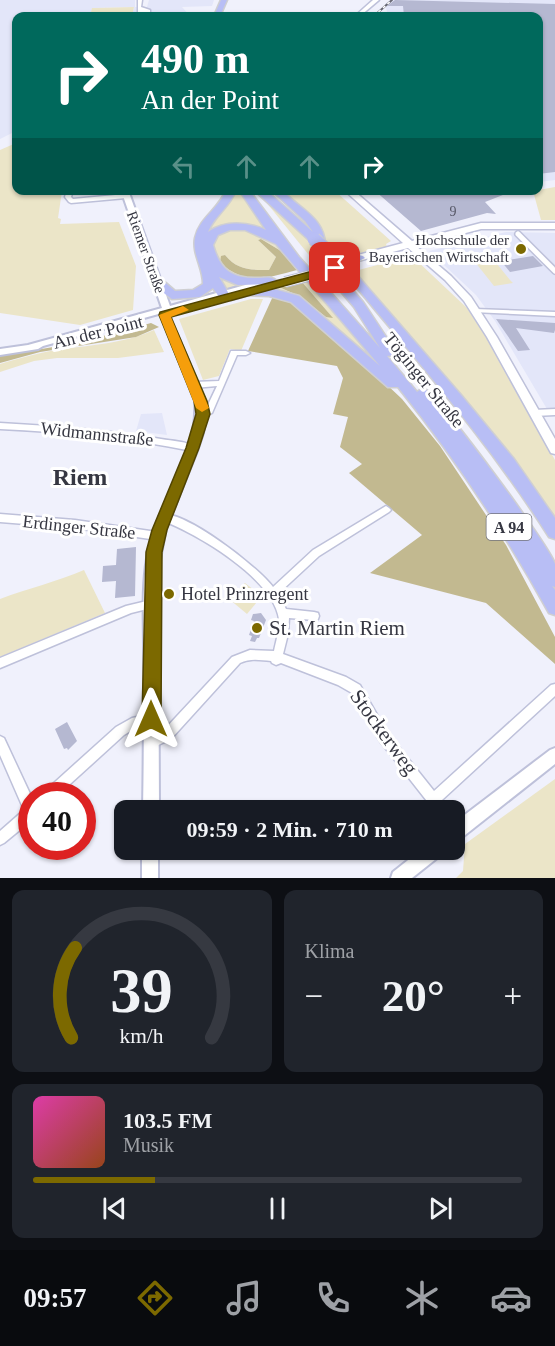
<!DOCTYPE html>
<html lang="de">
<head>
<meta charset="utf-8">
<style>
	:root { --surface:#171b24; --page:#20242c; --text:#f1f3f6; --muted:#9ea1a6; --line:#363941; --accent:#7c6900 }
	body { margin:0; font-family:"Times New Roman",serif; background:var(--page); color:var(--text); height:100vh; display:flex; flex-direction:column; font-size:22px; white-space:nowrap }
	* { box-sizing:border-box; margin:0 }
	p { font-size:20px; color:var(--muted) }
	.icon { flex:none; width:33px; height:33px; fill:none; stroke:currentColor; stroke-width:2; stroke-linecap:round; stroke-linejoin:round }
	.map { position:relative; height:878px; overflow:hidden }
	.panel { display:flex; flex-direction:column; gap:12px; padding:12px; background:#0d0f14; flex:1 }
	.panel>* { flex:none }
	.banner { position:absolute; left:12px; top:12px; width:531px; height:183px; border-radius:12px; box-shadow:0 2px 4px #0004; background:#00695c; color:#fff; overflow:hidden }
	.speed { position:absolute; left:18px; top:782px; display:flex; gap:12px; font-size:30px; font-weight:700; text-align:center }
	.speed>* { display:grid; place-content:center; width:78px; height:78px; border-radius:50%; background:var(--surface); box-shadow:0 2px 4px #0004; line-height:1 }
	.speed .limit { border:9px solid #d22; background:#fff; color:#111 }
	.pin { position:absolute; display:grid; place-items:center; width:51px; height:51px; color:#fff; margin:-26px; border-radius:12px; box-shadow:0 3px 9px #0006 }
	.me { position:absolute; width:66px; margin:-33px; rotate:0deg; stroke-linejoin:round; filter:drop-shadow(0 0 4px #0008) }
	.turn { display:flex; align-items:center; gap:21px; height:126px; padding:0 30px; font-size:27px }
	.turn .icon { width:78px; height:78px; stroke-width:2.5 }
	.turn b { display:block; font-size:42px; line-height:51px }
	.lanes { display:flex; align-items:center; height:57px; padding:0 30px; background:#0003; justify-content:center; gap:30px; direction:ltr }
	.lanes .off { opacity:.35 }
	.big { font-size:45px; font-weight:700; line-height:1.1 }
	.panel .card { flex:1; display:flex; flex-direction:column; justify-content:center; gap:9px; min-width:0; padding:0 21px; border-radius:12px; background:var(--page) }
	.panel .dial { align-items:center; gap:0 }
	.dial svg { height:156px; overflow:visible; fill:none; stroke:var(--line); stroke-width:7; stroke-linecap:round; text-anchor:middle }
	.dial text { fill:var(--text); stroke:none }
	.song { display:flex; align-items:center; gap:18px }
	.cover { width:72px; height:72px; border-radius:9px; background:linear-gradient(135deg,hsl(320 70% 55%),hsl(20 70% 35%)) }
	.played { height:6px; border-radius:3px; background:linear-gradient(90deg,var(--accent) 25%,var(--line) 25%) }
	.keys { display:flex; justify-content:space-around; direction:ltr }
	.heat { display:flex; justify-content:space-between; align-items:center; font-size:33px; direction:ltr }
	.panel .tiles { flex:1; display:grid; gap:12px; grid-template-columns:1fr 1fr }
	.card:last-child { grid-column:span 2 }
	.trip { position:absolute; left:114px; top:800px; width:351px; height:60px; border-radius:12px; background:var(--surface); box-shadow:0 2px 4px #0004; font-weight:700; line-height:60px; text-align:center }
	.menu { display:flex; height:96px; justify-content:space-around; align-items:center; background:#090b0e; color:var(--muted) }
	.menu .icon { width:42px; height:42px }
	.menu .active { color:var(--accent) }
	.menu b { font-size:27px; color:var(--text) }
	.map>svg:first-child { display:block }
</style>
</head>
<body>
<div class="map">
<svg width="555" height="878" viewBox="0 0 555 878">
	<rect width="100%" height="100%" fill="#f0f1fc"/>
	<g fill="#e3e6f9">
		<polygon points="0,0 135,0 135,7 147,7 149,0 214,0 212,6 182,7 190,16 132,16 134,7 95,8 92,9 90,16 16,16 16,131 0,139"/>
		<polygon points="391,0 555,0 555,180 539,182 538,16 388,16 385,4"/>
		<polygon points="506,232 555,233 555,409 547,409 495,321 476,295 429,251"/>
		<polygon points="162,413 167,435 136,431 141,414"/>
	</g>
	<g fill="#ebe5c8">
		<polygon points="134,7 132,16 90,16 92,8 95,8"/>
		<polygon points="16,143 16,190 62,191 58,218 61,219 60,224 119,222 136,266 133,310 80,325 0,313 0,150"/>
		<polygon points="555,187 555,220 541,220 533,191"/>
		<path d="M234,191H238L268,232L246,224L209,232L221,277L233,283L252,285L227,291L223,289C195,233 198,240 234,191Z"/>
		<path d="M280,191H335L391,241L386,244L387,247C359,251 351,262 325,244C322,219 297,205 280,191Z"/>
		<path d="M266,202L312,240C317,248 315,255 320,264L317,265Z"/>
		<path d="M246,228L272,242L281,251L261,239L258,240L276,257L269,270C250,270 237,270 225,255L221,257L245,278L234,280L214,256L211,238L226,229Z"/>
		<polygon points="403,258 414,258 466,307 477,321 555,460 555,519 525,474 355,271"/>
		<polygon points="493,259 510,280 513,283 494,286 475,262"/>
		<polygon points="306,281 381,369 275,291 279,287 299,296 326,317 332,317 302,282"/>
		<polygon points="251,299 263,299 241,351 230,349 219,376 203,380 179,319"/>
		<path d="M154,330L164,352L118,358H57L34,361L0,372V364C13,360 27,356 41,353C78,345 119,346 154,330Z"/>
		<path d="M84,570L105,613L0,657V599C29,588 56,582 84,570Z"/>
		<polygon points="245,583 262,596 247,614 229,599"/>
		<polygon points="555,779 555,878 456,878 463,871 465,844"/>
	</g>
	<g fill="#c2b990">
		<path d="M261,239L281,251L297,270C267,278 247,286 220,263L221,256L225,255C237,270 250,270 269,270L276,257L258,240Z"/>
		<polygon points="302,282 333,318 326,317 299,296 279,287"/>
		<polygon points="274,294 293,302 367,366 402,399 440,446 506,545 555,637 555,664 486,603 370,573 422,535 349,473 362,464 340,447 348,417 333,414 343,378 337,366 248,351"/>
		<polygon points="151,323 159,327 136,337 40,352 0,363 0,356 77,343"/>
	</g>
	<g fill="#b5b8d1">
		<polygon points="395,0 555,4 555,172 538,174 538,14 450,12 450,16 404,16 403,6 387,6"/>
		<polygon points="374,190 492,190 492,193 507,190 508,193 485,202 496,214 487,213 421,231"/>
		<polygon points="533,256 543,266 510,272 501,261"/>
		<polygon points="496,319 555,323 555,330 554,333 516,328 530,350 518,351"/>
		<polygon points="136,547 135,596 115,598 116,581 102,582 103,566 116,565 117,549"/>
		<polygon points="261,613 266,620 259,638 257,638 255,642 250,641 252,636 249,635 254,621 251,620 253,614"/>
		<polygon points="67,722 77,741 68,750 67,748 64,749 55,729"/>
	</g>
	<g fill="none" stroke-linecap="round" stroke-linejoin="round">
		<g stroke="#bec1da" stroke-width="8">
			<polyline id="pedestrian" points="518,234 555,271"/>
		</g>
		<g stroke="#bec1da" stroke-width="3">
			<g id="minor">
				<polygon points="138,0 142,0 141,7 150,10 150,12 138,13"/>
				<polygon points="67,190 73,190 71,197 73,199 126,194 129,196 126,198 71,203 69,202 65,197"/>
				<polygon points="475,309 555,312 555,316 473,312 473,310"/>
				<polygon points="231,351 246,351 250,353 246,355 237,355 212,413 203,417 200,416 199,414 206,409 217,386 194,388 190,385 194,382 219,381"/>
				<polygon points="555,409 555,415 534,416 530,413 534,410"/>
				<path d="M0,423C54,426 108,430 161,439C172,441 188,441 196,448L192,451C129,438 65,432 0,429Z"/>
				<path d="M386,506L389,508L391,510L389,512L319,556L278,594L286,609L314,612L318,613L319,616L318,619L314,620L289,618L288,634L283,654L346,677L360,685L387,732L434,791L551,685L555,684V696L442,800L448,810H434L379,740L352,693L338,685L281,663L276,665L272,663L271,661C260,660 250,658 240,663L171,739L152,748L148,746L146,742L148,738L163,731L232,657L250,650L274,651C276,641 280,629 279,619C273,578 196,533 161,520L159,517L161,514C186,511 257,566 273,587L313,550Z"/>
				<polygon points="0,514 75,520 157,532 160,533 162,536 160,539 157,540 75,528 0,522"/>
				<polygon points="151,600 155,601 156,604 155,607 131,613 0,668 0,658 126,606"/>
				<polygon points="151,714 155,715 157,719 155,723 134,729 124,735 58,795 43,795 45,791 116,727 132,718"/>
				<polygon points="0,736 4,738 32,798 32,820 4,843 0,845 0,831 24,810 0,755"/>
			</g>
		</g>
		<g stroke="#bec1da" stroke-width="4">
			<g id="tertiary">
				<path d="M121,190H128L170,306L270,278L274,281L273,283L165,312L169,315L205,401L206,416L203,433L197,451L166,528L158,570L159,810H143C144,756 144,703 144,649C144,619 142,588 147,558C156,504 199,457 195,401L161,315L162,313L43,346L38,349L0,355V349L28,345L162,308Z"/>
				<polygon points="555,748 555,764 460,839 454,841 454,823 550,750"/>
				<rect x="142" y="849" width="16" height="29"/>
				<polygon points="422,849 443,849 441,855 412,878 391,878 393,872"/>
			</g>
		</g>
		<g stroke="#bec1da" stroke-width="3">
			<g id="secondary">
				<polygon points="373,0 379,0 360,16 355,16"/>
				<polygon points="344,190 353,190 412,241 481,223 555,223 555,229 481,229 416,246 451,276 471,297 497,337 555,439 555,454 551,453 487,337 464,301 445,280 408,248 331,268 328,267 328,263 403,243"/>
				<polygon points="285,279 290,282 288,284 231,300 218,294 223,291 232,294"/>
			</g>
		</g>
		<g stroke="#cfcfd2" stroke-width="3">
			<g id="motorway">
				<polygon points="221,0 227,0 220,16 214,16"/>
				<path d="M226,190H236C230,207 214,216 208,232C225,220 248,222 266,230L239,190H249L299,257L380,348L354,307L315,261L314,242L310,241L254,190H266L313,232L305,221L271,190H282C299,209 326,218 325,247L363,256L365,258L359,261L343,259L461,395L514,459L555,518V539L549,537C489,442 415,359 344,272L325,255L326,260L363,302L396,352L394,355L387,356L417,392L423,388C436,392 549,545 555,564C555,570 555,580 555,587L552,586L555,590V615L549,613C505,533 455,458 398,387H388L291,302L269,296L243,295L241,292L247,288H270L299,296L380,366L276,244L245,230H230L218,235L213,245C220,270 232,279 259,278C266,278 271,276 277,281L275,284L238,285L219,277L229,294L227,297H219L213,288L200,297L172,299L153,285V279H161L175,291L193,290L203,284C203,267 192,254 195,238C199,218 219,209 226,190Z"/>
			</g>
		</g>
		<use href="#pedestrian" stroke="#fff" stroke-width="5"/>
		<use href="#minor" fill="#fff" fill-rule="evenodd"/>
		<use href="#tertiary" fill="#fff" fill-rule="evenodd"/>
		<use href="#secondary" fill="#fff" fill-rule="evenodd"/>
		<use href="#motorway" fill="#b8bef5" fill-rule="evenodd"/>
		<g stroke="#676873" stroke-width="2">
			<polyline id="rail" points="374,16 392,0"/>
		</g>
		<use href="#rail" stroke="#fff" stroke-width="1.5" stroke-dasharray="3" stroke-linecap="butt"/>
		<g stroke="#bec1da" stroke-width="12" stroke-linecap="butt">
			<polyline id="secondary-bridge" points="285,282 335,269"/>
		</g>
		<g stroke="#cfcfd2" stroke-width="15" stroke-linecap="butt">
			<polyline id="motorway-bridge" points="314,239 326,250"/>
		</g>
		<use href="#secondary-bridge" stroke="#fff" stroke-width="10"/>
		<use href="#motorway-bridge" stroke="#b8bef5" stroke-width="13"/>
	</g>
	<polygon fill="#7c6900" stroke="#514400" stroke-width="1.5" points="335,265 339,266 339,271 171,317 207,401 210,414 199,448 167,530 162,552 161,719 158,726 151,728 145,726 142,719 146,552 152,530 186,448 196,414 194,401 159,315 160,312"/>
	<polygon fill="#f59e0b" points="183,306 189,310 171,317 209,408 202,412 196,408 159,315"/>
	<g fill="#7c6900" stroke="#fff" stroke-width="2">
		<circle cx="521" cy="249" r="6"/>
		<circle cx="169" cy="594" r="6"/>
		<circle cx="257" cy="628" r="6"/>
	</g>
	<g text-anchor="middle" stroke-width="6" stroke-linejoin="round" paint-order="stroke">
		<g font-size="14" fill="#565766">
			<text x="453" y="216">9</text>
		</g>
		<g font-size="15" fill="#363742" stroke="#fff" text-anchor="end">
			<text x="509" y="245">Hochschule der<tspan x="509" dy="17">Bayerischen Wirtschaft</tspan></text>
		</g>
		<g font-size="15" fill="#363742" stroke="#fff">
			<text transform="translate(146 252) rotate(70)" y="5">Riemer Straße</text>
		</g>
		<rect fill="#fff" stroke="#72737b" stroke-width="1.5" x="486.5" y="514" width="45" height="26" rx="4.5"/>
		<g font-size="16" font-weight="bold" fill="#363742">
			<text x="509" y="533">A 94</text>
		</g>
		<g font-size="18" fill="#363742" stroke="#fff">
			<text transform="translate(98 332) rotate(-14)" y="6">An der Point</text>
			<text transform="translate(424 380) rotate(51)" y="6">Töginger Straße</text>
			<text transform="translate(97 434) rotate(6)" y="6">Widmannstraße</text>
			<text transform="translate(79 527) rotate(6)" y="6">Erdinger Straße</text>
		</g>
		<g font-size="18" fill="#363742" stroke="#fff" text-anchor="start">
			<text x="181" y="600">Hotel Prinzregent</text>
		</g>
		<g font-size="21" fill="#363742" stroke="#fff" text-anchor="start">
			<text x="269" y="635">St. Martin Riem</text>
		</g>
		<g font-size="21" fill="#363742" stroke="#fff">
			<text transform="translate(384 732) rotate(54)" y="7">Stockerweg</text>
		</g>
		<g font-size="24" font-weight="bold" fill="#363742" stroke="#fff">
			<text x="80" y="485">Riem</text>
		</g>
	</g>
</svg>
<div class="speed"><div class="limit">40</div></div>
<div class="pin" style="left:335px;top:268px;background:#d93025"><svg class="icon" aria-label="arrive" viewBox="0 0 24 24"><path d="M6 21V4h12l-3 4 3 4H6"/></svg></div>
<svg class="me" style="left:151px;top:719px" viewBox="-20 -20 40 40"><path d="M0-17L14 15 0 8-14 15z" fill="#7c6900" stroke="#fff" stroke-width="4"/></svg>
<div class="trip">09:59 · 2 Min. · 710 m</div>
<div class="banner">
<div class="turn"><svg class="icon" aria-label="right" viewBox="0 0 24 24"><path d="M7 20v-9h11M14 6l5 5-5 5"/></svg><div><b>490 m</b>An der Point</div></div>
<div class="lanes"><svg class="icon off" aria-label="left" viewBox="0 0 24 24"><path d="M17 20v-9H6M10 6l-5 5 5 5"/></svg><svg class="icon off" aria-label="ahead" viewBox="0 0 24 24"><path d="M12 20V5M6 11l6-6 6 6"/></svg><svg class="icon off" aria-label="ahead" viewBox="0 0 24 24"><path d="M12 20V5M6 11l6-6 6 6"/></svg><svg class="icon" aria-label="right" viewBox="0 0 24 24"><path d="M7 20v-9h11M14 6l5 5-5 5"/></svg></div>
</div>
</div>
<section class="panel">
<div class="tiles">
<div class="card dial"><svg viewBox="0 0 100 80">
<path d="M14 69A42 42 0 1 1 86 69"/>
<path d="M14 69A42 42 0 0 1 16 23" stroke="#7c6900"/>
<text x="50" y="56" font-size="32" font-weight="700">39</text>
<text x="50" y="72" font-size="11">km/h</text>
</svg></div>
<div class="card"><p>Klima</p>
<div class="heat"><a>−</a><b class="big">20°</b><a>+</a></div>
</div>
<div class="card">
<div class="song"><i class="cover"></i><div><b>103.5 FM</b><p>Musik</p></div></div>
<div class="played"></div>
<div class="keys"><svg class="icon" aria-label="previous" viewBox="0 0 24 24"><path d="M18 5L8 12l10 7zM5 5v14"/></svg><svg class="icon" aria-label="pause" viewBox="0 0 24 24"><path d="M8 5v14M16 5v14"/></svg><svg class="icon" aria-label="next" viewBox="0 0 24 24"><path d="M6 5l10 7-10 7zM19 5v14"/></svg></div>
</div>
</div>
</section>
<nav class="menu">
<b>09:57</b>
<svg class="icon active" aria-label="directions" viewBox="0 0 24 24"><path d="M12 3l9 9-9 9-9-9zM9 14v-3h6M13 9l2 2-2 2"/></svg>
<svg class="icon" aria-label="music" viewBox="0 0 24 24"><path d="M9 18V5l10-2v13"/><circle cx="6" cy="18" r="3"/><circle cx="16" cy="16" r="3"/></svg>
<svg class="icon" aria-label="phone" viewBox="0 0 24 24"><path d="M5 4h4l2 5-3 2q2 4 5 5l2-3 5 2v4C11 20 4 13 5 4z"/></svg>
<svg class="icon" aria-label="climate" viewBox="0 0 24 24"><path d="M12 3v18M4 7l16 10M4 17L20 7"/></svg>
<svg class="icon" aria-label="car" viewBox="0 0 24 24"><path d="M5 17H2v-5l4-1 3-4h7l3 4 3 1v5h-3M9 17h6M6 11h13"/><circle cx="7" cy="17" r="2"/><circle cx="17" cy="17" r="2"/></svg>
</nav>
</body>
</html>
